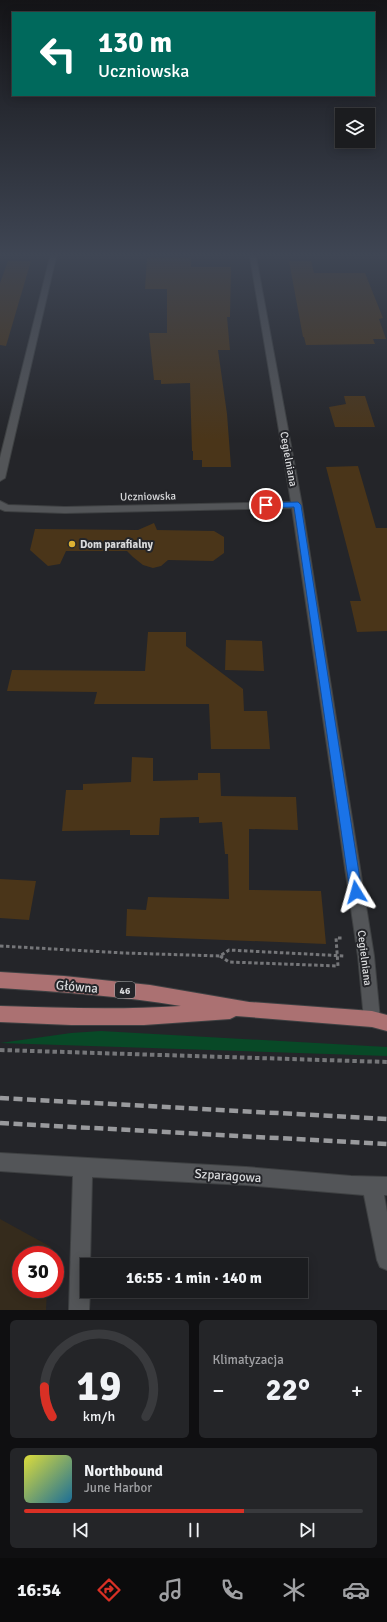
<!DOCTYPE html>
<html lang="pl">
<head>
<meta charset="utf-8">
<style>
	:root { --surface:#1b1c1f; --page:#242528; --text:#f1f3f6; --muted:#a0a1a4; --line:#393a3d; --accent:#d93025 }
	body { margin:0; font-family:Signika,sans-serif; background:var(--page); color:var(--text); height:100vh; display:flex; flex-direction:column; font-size:15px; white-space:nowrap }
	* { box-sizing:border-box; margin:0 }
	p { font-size:13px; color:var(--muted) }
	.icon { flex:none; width:22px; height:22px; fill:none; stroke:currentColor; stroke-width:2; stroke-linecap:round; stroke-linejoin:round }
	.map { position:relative; height:1310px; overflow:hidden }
	.drawer { display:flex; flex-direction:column; gap:10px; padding:10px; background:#0f0f11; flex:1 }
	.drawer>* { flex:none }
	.banner { position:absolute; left:12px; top:12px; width:363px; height:84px; border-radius:0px; box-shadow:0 2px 10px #0003,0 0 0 1px var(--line); background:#00695c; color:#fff; overflow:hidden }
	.fabs { position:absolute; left:335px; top:108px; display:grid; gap:8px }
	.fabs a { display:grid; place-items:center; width:40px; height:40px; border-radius:0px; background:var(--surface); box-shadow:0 2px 10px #0003,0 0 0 1px var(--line); font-size:20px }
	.speed { position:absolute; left:12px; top:1246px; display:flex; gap:8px; font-size:20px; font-weight:700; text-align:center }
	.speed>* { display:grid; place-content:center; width:52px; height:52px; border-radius:50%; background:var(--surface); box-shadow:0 2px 10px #0003,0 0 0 1px var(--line); line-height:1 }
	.speed .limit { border:6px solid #d22; background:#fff; color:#111 }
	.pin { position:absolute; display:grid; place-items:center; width:34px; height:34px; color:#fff; margin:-17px; border:2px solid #fff; border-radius:50%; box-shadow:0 1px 4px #0007 }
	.me { position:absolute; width:44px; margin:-22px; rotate:352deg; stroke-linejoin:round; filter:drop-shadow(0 0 3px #0008) }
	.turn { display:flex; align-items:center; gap:14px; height:84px; padding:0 20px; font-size:18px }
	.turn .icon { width:52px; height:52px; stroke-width:2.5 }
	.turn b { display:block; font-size:28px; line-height:34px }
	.big { font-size:30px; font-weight:700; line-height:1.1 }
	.drawer .tile { flex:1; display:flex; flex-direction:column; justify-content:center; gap:6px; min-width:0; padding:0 14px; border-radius:6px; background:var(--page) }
	.drawer .dial { align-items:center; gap:0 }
	.dial svg { height:104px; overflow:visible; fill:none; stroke:var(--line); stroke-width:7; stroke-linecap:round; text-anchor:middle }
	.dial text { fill:var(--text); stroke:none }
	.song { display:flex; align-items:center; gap:12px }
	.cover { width:48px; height:48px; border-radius:6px; background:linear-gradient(135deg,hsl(60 70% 55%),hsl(200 70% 35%)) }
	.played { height:4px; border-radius:2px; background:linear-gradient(90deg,var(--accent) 65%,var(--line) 65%) }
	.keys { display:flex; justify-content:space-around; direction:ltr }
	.heat { display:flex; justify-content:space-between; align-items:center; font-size:22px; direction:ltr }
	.drawer .tiles { flex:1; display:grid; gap:10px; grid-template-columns:1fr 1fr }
	.tile:last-child { grid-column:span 2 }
	.trip { position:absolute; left:80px; top:1258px; width:228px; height:40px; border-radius:0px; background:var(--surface); box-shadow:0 2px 10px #0003,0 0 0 1px var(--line); font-weight:700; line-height:40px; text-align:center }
	.tabs { display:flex; height:64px; justify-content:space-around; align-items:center; background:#0b0b0c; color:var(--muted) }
	.tabs .icon { width:28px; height:28px }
	.tabs .selected { color:var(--accent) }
	.tabs b { font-size:18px; color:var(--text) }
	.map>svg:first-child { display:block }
</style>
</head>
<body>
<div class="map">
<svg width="387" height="1310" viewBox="0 0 387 1310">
	<rect width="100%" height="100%" fill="#242529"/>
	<polygon fill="#352b1c" points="0,1219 51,1247 50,1255 21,1255 21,1289 47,1289 46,1310 0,1310"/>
	<polygon fill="#084927" points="101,1031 387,1047 387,1056 0,1043 71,1033"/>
	<g fill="#4a3519">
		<polygon points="147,258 191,258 191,267 231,267 230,317 227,317 230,350 218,350 227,414 231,467 202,467 202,460 193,460 193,451 192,451 190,383 161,384 161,380 154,380 149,333 167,333 167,289 145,289"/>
		<polygon points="8,261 31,261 6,346 0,345 0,283"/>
		<polygon points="289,261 311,261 314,273 365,273 383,318 379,319 386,339 373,339 375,344 306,345 304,337 303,337"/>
		<polygon points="344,396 365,396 375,427 335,427 329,407 346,404"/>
		<polygon points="358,466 376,528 387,528 387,631 357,632 350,601 361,601 326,467"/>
		<polygon points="154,523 157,530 214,531 224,537 224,553 213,561 168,560 161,566 153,568 143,565 133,557 127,551 66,551 60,564 48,566 30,550 35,529 138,530"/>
		<polygon points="148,632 186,632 186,646 243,689 244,711 267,711 270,749 211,749 209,704 94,704 97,692 7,691 12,670 145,671"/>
		<polygon points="226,640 262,641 264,671 225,670"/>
		<polygon points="132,757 153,758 153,781 198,780 198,773 220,773 221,796 296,797 298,830 249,829 249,890 321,891 326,944 126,936 127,909 146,910 148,897 229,899 228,854 225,854 222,822 199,823 199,817 160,818 159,835 130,835 130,830 62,831 66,790 83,790 83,784 131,782"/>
		<polygon points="0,879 36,881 29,920 0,918"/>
	</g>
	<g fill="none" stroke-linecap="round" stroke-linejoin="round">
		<g stroke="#3e4042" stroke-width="2">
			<g id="street">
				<polygon points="50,257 56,257 5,478 0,481 0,458"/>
				<polygon points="250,257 256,257 302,505 374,956 380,1019 378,1025 372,1027 366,1025 364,1019 358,956 292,508 65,513 5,511 0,509 0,501 8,505 65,507 291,502"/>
				<polygon points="0,1153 246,1167 351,1176 387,1177 387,1195 384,1195 387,1212 387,1270 380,1267 377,1260 364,1195 246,1185 92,1177 90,1265 87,1265 87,1291 90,1291 89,1310 69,1310 73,1176 0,1171"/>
			</g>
		</g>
		<g stroke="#3e4042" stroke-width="2">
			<path id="primary" d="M0,972L64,976L150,985L249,1002L372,1011L387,1015V1031L372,1027L236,1016L230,1019L144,1025H71L0,1022V1006C61,1008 121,1010 181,1006C121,996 61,992 0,988Z"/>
		</g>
		<g stroke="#757679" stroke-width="3" stroke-dasharray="3.5 2.5" stroke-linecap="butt">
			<polyline points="0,946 124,953 220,956 229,950 345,956"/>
			<polyline points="220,956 229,962 338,966 336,938 342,938"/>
		</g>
		<polyline stroke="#757679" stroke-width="4" stroke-dasharray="4.5 3" stroke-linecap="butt" points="0,1050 387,1062"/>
		<use href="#street" fill="#535558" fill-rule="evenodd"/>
		<use href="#primary" fill="#ab7172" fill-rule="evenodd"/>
		<g stroke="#999a9d" stroke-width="4.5" stroke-dasharray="9 4.5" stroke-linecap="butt">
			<polyline points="0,1098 387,1119"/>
			<polyline points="0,1123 387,1144"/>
		</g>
	</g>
	<linearGradient id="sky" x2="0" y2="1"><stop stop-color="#141417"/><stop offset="0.58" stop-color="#3f4654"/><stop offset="1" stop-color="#3f4654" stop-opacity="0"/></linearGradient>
	<rect width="387" height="440" fill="url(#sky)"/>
	<polygon fill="#1a73e8" stroke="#114b97" points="298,502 301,505 362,892 360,896 356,897 352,896 350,892 294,507 266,508 263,505 266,503"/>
	<circle fill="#ddb133" stroke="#242529" stroke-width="1.5" cx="72" cy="544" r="4"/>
	<g text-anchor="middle" stroke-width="4" stroke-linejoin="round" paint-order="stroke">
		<rect fill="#242529" stroke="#a3a4a6" stroke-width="1" x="115" y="982" width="20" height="16" rx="3"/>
		<g font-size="10" font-weight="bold" fill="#d9dadc">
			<text x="125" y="994">46</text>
		</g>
		<g font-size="11" fill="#d9dadc" stroke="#242529">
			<text transform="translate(289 459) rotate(80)" y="4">Cegielniana</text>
			<text transform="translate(148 496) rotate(-1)" y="4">Uczniowska</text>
			<text transform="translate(365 958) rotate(83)" y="4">Cegielniana</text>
		</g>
		<g font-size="11" font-weight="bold" fill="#d9dadc" stroke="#242529" text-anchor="start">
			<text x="80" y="548">Dom parafialny</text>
		</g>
		<g font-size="13" fill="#d9dadc" stroke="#242529">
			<text transform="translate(77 986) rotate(5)" y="5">Główna</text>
			<text transform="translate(228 1175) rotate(4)" y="5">Szparagowa</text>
		</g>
	</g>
</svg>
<div class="fabs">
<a><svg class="icon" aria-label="layers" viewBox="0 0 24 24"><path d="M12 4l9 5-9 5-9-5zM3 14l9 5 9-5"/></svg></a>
</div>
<div class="speed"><div class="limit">30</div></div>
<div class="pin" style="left:266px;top:505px;background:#d93025"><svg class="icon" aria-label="arrive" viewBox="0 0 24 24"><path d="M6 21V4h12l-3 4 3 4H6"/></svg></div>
<svg class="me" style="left:356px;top:892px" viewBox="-20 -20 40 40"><path d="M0-17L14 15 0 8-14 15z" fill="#1a73e8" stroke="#fff" stroke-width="4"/></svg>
<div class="trip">16:55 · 1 min · 140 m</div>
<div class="banner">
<div class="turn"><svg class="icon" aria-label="left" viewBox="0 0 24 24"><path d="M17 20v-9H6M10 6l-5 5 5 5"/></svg><div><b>130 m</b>Uczniowska</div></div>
</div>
</div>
<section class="drawer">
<div class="tiles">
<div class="tile dial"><svg viewBox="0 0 100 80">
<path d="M14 69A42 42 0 1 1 86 69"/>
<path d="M14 69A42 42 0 0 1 8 46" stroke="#d93025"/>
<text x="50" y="56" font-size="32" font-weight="700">19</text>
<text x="50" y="72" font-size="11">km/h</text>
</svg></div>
<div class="tile"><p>Klimatyzacja</p>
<div class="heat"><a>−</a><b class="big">22°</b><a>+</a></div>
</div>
<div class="tile">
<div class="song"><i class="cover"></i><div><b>Northbound</b><p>June Harbor</p></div></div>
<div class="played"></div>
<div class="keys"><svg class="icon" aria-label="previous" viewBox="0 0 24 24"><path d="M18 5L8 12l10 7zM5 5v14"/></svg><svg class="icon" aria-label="pause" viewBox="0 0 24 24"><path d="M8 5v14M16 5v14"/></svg><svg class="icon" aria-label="next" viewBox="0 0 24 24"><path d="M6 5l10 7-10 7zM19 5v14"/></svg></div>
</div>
</div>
</section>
<nav class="tabs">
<b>16:54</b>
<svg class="icon selected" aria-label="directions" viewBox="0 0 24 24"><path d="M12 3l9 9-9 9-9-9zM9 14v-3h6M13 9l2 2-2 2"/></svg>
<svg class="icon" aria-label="music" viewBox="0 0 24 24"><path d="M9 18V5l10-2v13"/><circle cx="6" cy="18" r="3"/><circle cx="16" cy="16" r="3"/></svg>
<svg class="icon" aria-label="phone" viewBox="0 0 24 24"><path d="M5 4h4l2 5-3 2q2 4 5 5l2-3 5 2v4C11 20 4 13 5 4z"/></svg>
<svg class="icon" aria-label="climate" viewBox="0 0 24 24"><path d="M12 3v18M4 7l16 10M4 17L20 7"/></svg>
<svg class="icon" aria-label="car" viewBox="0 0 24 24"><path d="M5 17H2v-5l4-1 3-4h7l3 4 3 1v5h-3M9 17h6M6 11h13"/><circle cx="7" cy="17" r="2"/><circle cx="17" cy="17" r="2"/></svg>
</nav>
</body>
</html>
